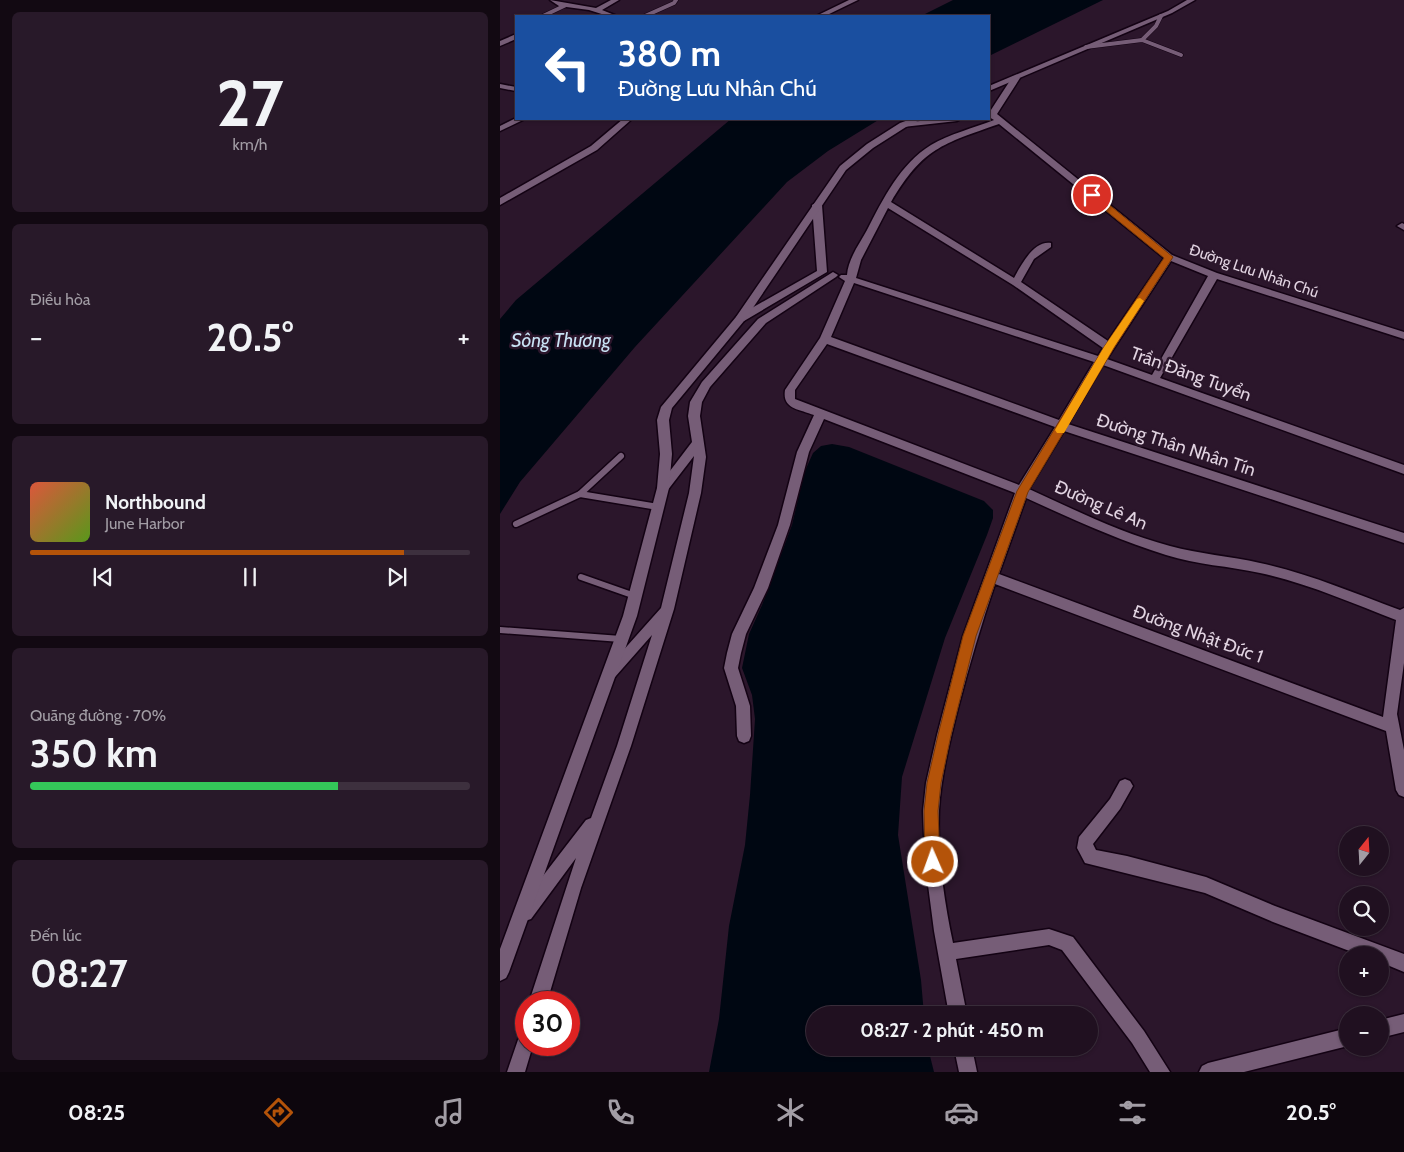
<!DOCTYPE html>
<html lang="vi">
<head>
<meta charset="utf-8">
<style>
	:root { --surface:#201020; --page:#281929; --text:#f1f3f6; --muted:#a29da5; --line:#3d303e; --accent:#b45309 }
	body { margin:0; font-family:Cabin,sans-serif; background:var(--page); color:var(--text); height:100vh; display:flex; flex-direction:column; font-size:19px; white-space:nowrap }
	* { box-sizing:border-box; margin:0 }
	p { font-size:16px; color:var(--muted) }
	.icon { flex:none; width:28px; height:28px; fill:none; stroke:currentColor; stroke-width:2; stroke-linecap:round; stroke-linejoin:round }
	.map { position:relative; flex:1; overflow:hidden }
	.drawer { display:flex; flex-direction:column; gap:12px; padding:12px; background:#120912; width:500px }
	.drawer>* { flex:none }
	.top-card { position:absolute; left:15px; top:15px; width:475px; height:105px; border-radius:0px; box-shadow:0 1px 4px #0004,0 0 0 1px var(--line); background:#1a4fa0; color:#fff; overflow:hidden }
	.needle { width:32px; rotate:18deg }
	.fabs { position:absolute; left:839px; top:826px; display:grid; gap:10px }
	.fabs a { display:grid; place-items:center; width:50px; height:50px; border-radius:50%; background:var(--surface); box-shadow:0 1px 4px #0004,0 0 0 1px var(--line); font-size:25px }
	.speed { position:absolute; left:15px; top:991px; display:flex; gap:10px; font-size:25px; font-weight:700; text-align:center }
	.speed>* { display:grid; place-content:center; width:65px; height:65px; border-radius:50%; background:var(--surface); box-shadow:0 1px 4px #0004,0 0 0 1px var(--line); line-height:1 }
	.speed .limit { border:8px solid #d22; background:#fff; color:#111 }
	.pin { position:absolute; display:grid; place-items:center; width:42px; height:42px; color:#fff; margin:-21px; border:2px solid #fff; border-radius:50%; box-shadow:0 1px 5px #0007 }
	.me { position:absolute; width:55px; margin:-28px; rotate:358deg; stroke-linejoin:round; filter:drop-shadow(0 0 4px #0008) }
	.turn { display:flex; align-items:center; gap:18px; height:105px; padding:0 20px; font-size:22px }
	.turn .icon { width:65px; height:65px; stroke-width:2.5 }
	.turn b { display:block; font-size:35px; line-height:42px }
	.big { font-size:38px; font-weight:800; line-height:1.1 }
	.drawer .card { flex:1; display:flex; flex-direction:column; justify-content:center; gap:8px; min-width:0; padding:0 18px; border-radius:8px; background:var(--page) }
	.drawer .dial { align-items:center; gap:0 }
	.dial b { font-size:65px; line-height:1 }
	.song { display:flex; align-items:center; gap:15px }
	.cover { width:60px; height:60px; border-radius:8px; background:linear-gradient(135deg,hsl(10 70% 55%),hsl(90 70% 35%)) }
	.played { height:5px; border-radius:2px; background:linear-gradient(90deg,var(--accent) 85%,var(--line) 85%) }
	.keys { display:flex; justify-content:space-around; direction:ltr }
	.heat { display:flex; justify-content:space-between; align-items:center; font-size:28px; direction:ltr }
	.charge { height:8px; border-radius:4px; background:linear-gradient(90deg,#34c759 70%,var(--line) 0) }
	.trip { position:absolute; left:306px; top:1006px; width:292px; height:50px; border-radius:25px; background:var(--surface); box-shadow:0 1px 4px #0004,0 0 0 1px var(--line); font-weight:800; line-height:50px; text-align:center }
	.dock { display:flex; height:80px; justify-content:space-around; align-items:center; background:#0d060d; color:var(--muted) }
	.dock .icon { width:35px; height:35px }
	.dock .current { color:var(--accent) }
	.dock b { font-size:22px; color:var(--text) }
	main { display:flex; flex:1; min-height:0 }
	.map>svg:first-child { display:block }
</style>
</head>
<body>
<main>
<section class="drawer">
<div class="card dial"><b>27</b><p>km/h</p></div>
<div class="card"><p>Điều hòa</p>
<div class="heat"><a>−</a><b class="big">20.5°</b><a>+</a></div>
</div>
<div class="card">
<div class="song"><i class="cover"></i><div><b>Northbound</b><p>June Harbor</p></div></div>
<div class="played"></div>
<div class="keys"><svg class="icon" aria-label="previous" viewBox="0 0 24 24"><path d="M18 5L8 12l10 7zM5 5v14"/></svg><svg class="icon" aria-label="pause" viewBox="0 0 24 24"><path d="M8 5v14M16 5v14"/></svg><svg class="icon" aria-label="next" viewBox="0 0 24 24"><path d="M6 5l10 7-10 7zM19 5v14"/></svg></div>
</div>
<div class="card"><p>Quãng đường · 70%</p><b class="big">350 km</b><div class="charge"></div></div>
<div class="card"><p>Đến lúc</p><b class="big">08:27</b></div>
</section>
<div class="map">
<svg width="904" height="1072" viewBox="0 0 904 1072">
	<rect width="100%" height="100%" fill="#2b162b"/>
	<g fill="#000712">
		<polygon points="453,0 603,0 489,56 489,16 421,16"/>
		<polygon points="231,119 380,119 328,151 287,182 135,347 20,482 0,514 0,319 16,300"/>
		<polygon points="332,444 349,447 484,501 493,510 493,518 487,535 445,638 402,777 398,835 421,980 424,1015 315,1015 315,1048 428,1048 434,1072 209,1072 219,1019 229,926 245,845 250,795 255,719 252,695 242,668 249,634 262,605 292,525 304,473 313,453 321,446"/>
	</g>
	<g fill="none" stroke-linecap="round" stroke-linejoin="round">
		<g stroke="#130213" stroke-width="5">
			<g id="service-far1">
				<polyline points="43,16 66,5"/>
				<polyline points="145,16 174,3 176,0"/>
				<polyline points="642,40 656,26 661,16"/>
				<polyline points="586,47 642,40 681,55"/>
			</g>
		</g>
		<g stroke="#130213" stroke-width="9">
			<g id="service">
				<polyline points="80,494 121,456"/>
				<polyline points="16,524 80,494 158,507"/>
				<polyline points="81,577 135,596"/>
				<polyline points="0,630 121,639"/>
			</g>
		</g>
		<g stroke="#130213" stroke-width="3">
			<g id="minor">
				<polygon points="50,0 96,8 111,0 119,0 102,10 117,16 108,16 89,10 59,6"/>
				<polygon points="349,0 358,0 325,16 316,16"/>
				<polygon points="16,34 16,39 0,46 0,41"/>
				<path d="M513,76L520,78L497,114L672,255L717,273L904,332V339L717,279L660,378L904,465V474L603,365L568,424L904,533V543L564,431L529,489C575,510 621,533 670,546C699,554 730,556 760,563C807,573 854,593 900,610L904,608V663L897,714L904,750V797L899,795L896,790L886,731L495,584C481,625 469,666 458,708C450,741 441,776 439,810C437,853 444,900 453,943L549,929L573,937L644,1031L670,1072H650L632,1043L562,950L549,945L456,959L467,1015H449L434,931L425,862L423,811L426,783L437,735L463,636L515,493L324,419L309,452L290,525L268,588L246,634L241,653L238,668L250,706L251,736L249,741L244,743L239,741L237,736L236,706L224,668L227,653L232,634L254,588L278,525L297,452L314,415C299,409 282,409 285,390L320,338L345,281L339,277L341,275H347C348,259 360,243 367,230C383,199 400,164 431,145C450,134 473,128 494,120L489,117V113ZM499,124L664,258L608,341L521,282L534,259L551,247V243C534,240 521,265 514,278L391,202C423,148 442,144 499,124ZM388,208L513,285L603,348L598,356L356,278L361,260ZM671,261L708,276L652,375L607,359ZM354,283L594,362L559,420L331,337ZM327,344L555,427L519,485L295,399V390ZM526,498C572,519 618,540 666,555C697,565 729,566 760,573C806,583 852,603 896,620L883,717L499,574Z"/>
				<polygon points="0,84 16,87 16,91 0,88"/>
				<polygon points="16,118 25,119 0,131 0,126"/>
				<polygon points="123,119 132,119 97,150 0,205 0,198 91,146"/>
				<polygon points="437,119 461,119 457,121 403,127 399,125 403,123"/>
				<polygon points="317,202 322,205 327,272 244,321 236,321 236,317 317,271 312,205"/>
				<polygon points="902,223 904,224 904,230 897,226"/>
				<polygon points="333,272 338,275 336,277 266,323 210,387 202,402 200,416 206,457 201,493 174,609 131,746 81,888 47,1002 29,1002 76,858 31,919 25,921 19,919 17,913 19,907 86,820 91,818 117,746 152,635 115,677 110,679 105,677 103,673 161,608 189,493 194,456 167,491 163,492 157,488 192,442 188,416 190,402 202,382 258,319"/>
				<polygon points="625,779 630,781 633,786 620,809 593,844 596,850 627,856 706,877 775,906 904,954 904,972 880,962 880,955 860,955 773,922 705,893 585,863 577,848 579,837 610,799 620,781"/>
				<polygon points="904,1014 904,1032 880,1038 880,1020"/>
				<polygon points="848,1028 848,1046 744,1072 699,1072 702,1066 708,1063"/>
				<polygon points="26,1031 26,1045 33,1045 25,1072 7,1072 20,1034"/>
				<polygon points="454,1048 472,1048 477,1072 459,1072"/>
			</g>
		</g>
		<g stroke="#130213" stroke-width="3">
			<g id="tertiary">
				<polygon points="687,0 695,0 672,13 489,91 489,86 668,11"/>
				<polygon points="411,119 422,119 406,127 373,148 346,170 244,321 172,408 169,420 172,454 169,488 137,616 9,972 6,978 0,981 0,949 123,616 157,488 160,454 157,420 161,407 236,317 340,166 367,144 400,123"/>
			</g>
		</g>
		<use href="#service-far1" stroke="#765d77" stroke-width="4"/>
		<use href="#service" stroke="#765d77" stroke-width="6"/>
		<use href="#minor" fill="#765d77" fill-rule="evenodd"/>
		<use href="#tertiary" fill="#765d77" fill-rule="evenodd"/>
	</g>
	<polygon fill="#b45309" stroke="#753606" points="589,193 595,193 673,257 614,348 528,492 476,636 451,735 441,783 438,811 440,862 438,868 433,870 427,868 425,862 424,811 427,783 438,735 463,636 517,491 604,347 664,258 589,197"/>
	<polygon fill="#f59e0b" points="640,298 644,301 614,347 564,433 557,433 555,430 604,347 637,299"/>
	<g text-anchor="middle" stroke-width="5" stroke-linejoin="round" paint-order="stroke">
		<g font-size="15" fill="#e2d4e2" stroke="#2b162b">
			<text transform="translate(754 271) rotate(19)" y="5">Đường Lưu Nhân Chú</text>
		</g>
		<g font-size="18" fill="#e2d4e2" stroke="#2b162b">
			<text transform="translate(691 374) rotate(20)" y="6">Trần Đăng Tuyển</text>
			<text transform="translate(676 445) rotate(18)" y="6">Đường Thân Nhân Tín</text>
			<text transform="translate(601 505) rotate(23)" y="6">Đường Lê An</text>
			<text transform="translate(698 634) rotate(20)" y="6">Đường Nhật Đức 1</text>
		</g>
		<g font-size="19" font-style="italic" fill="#c9e3f5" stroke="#2b162b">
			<text x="61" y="347">Sông Thương</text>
		</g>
	</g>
</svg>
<div class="fabs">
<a><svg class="needle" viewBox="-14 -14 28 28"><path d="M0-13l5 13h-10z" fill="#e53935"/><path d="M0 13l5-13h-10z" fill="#a29da5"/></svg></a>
<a><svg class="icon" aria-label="search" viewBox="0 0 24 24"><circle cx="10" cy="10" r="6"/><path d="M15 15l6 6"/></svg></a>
<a>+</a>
<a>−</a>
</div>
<div class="speed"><div class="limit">30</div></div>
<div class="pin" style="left:592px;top:195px;background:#d93025"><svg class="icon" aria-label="arrive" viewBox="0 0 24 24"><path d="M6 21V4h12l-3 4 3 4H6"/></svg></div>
<svg class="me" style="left:433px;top:862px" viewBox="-20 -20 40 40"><circle r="17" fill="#b45309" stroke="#fff" stroke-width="3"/><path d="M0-11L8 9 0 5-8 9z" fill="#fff"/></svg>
<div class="trip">08:27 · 2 phút · 450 m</div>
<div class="top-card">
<div class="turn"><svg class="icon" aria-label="left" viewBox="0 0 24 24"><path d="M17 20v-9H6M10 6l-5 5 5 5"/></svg><div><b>380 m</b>Đường Lưu Nhân Chú</div></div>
</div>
</div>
</main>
<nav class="dock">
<b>08:25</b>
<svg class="icon current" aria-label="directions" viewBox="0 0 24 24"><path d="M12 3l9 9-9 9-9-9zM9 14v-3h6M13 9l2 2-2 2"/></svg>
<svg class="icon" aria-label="music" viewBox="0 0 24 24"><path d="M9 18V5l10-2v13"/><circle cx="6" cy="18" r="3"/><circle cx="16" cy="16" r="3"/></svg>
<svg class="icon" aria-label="phone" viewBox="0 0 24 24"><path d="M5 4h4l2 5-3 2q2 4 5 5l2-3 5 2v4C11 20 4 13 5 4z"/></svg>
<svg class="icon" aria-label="climate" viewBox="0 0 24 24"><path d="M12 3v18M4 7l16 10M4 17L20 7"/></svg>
<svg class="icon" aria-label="car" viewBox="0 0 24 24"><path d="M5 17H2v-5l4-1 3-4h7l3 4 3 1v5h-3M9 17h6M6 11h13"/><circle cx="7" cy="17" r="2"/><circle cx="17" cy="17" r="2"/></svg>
<svg class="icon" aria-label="filters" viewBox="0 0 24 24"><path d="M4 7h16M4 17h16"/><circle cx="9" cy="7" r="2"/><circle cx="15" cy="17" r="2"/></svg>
<b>20.5°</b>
</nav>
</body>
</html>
